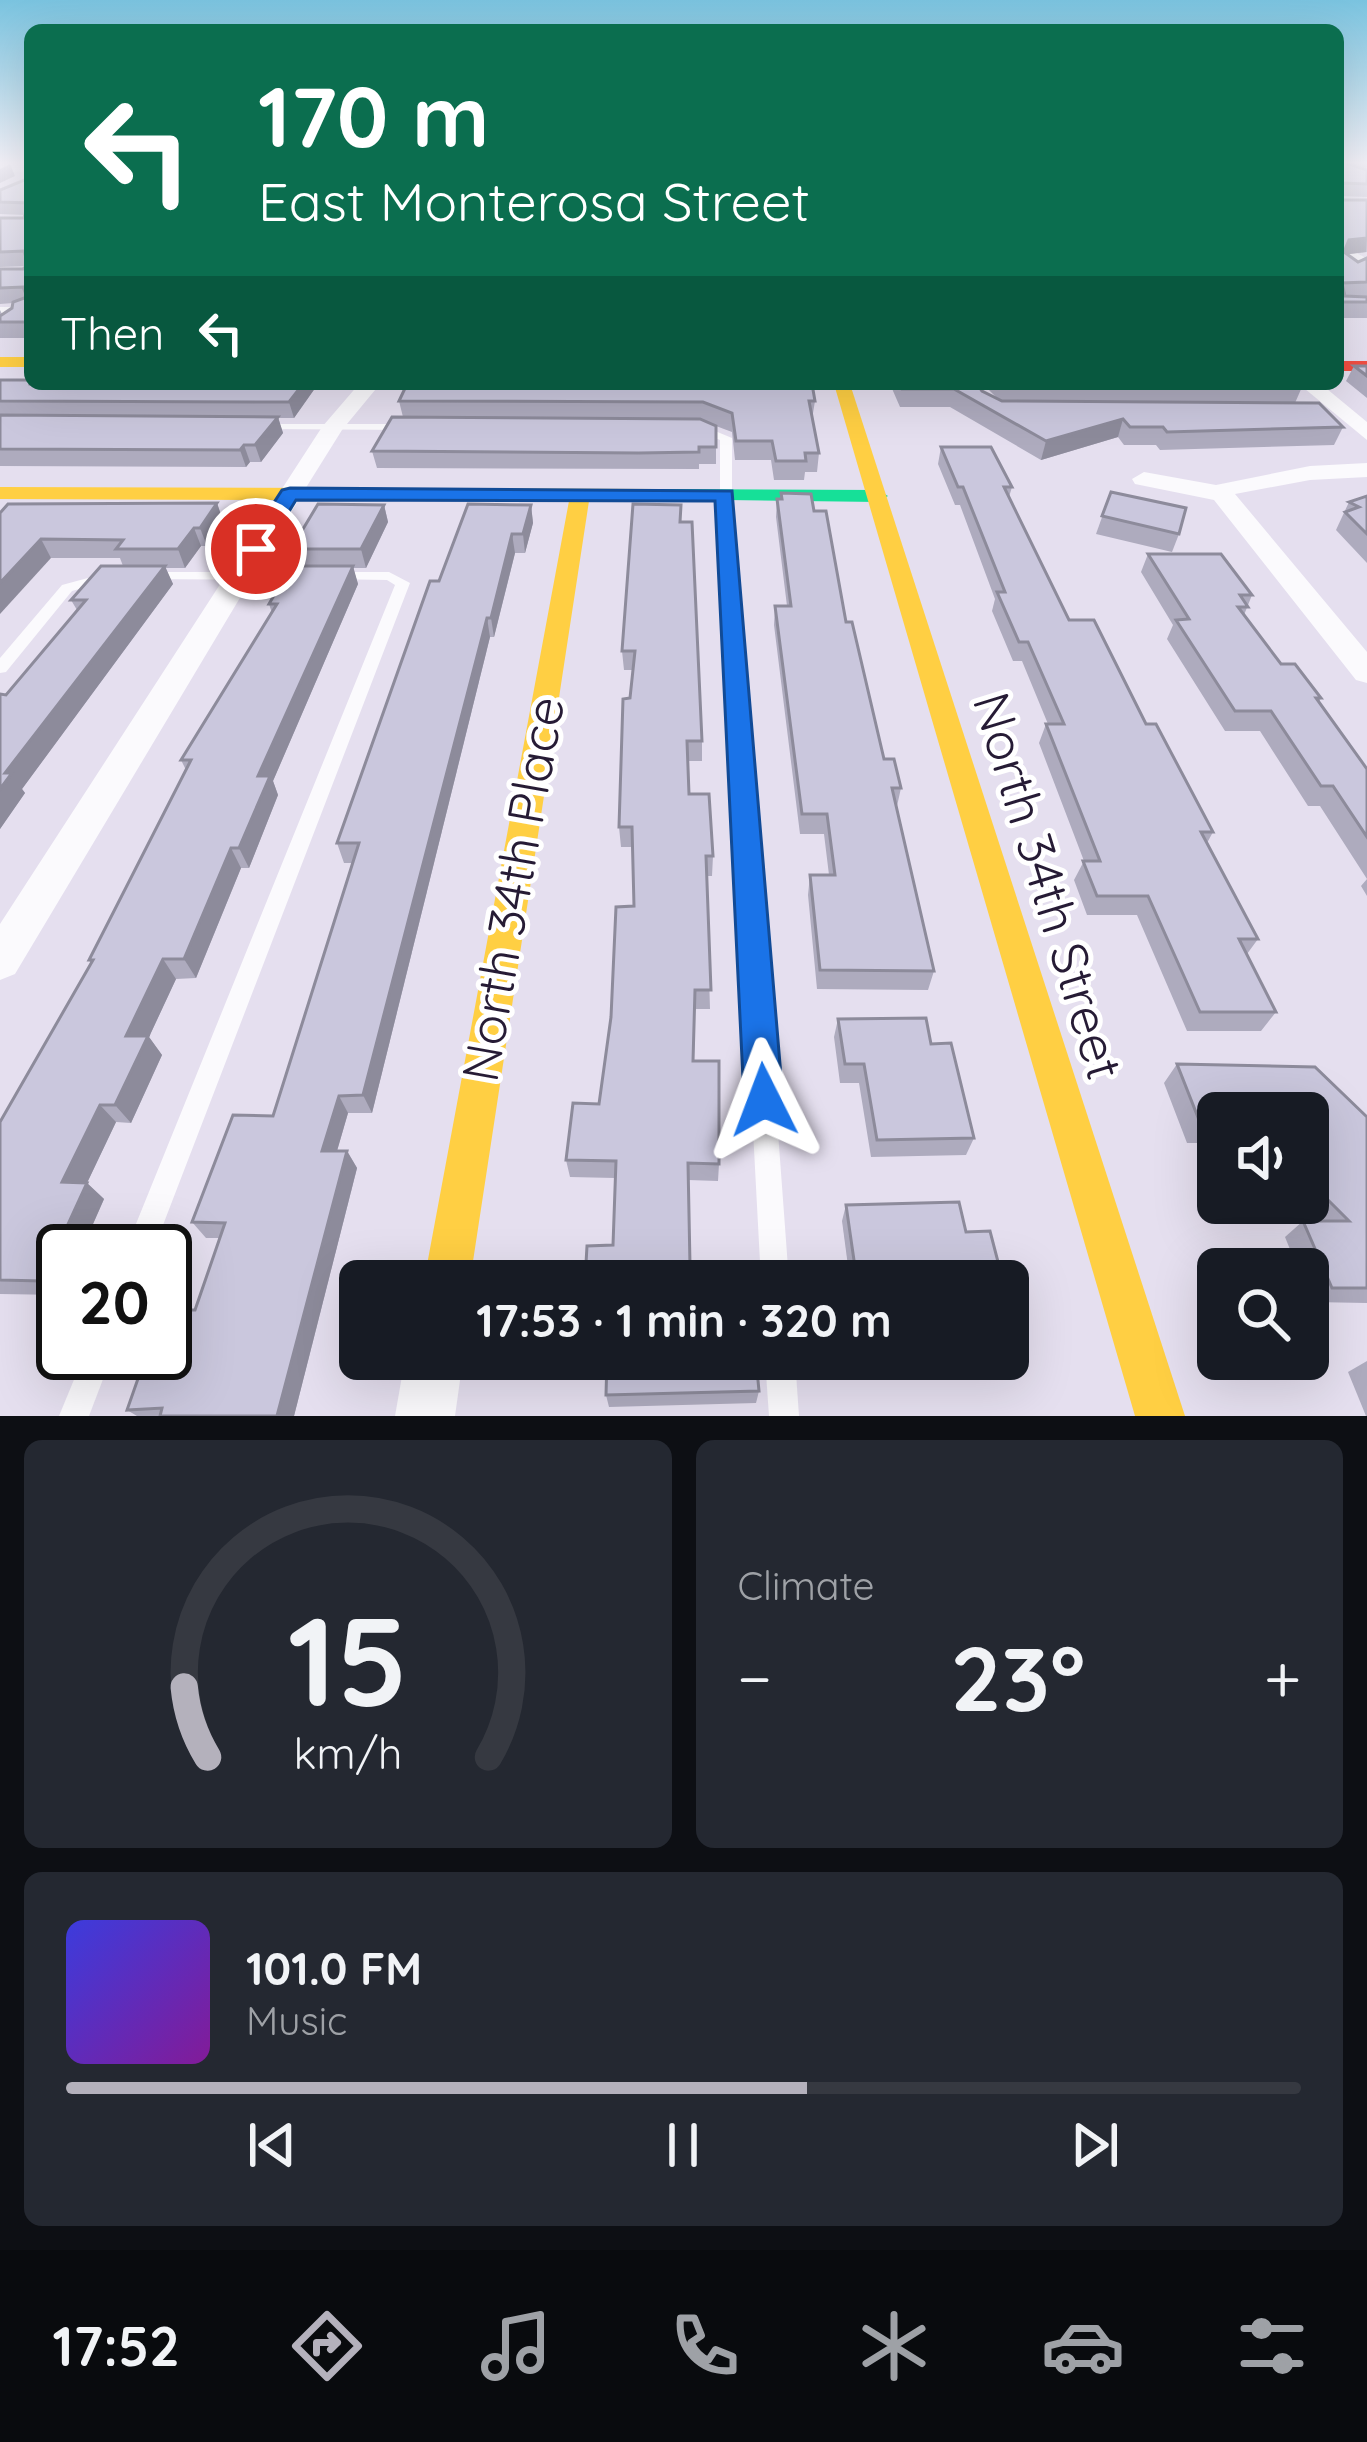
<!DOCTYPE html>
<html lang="en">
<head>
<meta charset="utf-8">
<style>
	:root { --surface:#171b24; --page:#242831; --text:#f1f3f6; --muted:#9ea1a6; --line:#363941; --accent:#b4b1bc }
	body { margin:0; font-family:Quicksand,sans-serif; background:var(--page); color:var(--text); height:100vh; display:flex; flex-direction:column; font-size:45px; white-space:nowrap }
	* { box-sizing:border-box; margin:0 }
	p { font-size:39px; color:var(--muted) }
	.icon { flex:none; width:66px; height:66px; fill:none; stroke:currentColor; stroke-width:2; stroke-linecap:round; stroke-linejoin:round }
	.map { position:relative; height:1416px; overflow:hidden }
	.side { display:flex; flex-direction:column; gap:24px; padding:24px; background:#0d0f14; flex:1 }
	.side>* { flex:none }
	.guide { position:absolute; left:24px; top:24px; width:1320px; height:366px; border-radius:18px; box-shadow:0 12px 48px #0002; background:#0b6e4f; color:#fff; overflow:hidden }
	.tools { position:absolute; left:1197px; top:1092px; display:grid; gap:24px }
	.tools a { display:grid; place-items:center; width:132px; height:132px; border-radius:18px; background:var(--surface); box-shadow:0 12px 48px #0002; font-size:60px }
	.speed { position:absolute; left:36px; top:1224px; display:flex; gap:24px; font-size:60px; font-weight:700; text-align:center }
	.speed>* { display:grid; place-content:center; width:156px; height:156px; border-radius:50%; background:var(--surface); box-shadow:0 12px 48px #0002; line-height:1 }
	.speed .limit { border:6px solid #111; border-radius:18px; background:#fff; color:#111 }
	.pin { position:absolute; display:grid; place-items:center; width:102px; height:102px; color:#fff; margin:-51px; border:6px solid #fff; border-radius:50%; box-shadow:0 3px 12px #0007 }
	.me { position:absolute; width:132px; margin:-66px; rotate:357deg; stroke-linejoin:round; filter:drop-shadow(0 0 9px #0008) }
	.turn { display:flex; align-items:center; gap:42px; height:252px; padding:0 36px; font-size:54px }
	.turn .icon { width:156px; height:156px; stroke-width:2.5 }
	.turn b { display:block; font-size:84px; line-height:102px }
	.then { display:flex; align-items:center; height:114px; padding:0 36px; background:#0003; gap:24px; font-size:45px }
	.big { font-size:90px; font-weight:700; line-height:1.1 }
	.side .tile { flex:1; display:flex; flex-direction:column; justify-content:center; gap:18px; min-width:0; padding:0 42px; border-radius:18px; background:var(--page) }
	.side .dial { align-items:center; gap:0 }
	.dial svg { height:312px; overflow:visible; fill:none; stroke:var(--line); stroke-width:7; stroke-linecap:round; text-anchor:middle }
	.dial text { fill:var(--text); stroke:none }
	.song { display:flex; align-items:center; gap:36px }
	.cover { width:144px; height:144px; border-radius:18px; background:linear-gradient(135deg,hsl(240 70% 55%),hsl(290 70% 35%)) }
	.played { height:12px; border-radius:6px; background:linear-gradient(90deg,var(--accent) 60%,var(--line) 60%) }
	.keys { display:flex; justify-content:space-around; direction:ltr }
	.heat { display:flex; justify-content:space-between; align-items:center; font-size:66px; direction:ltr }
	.side .tiles { flex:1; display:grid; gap:24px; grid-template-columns:1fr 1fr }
	.tile:last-child { grid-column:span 2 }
	.trip { position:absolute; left:339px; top:1260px; width:690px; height:120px; border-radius:18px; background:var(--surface); box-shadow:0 12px 48px #0002; font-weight:700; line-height:120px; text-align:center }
	.tabs { display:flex; height:192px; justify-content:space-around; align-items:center; background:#090b0e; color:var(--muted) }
	.tabs .icon { width:84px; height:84px }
	.tabs .active { color:var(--accent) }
	.tabs b { font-size:54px; color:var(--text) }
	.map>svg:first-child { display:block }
</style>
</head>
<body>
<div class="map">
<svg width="1367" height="1416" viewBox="0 0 1367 1416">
	<rect width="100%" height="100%" fill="#e5dfef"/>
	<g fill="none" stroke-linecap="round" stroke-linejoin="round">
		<g fill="#fbfafd" fill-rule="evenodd">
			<rect x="0" y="307" width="30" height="6"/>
			<polygon points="257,424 409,424 415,427 409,430 261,429 257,428"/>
			<polygon points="695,426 703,426 732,438 732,509 789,1281 761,1281 720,509 720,440 695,430"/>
			<polygon points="110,572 115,573 115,579 72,591 6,672 0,673 0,658 62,585"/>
			<polygon points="147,572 308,572 315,576 308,580 142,579 142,573"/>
			<polygon points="333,572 389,572 410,583 153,1251 125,1251 395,585 387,580 328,579 328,573"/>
			<polygon points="85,1353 113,1353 89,1416 59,1416"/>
			<polygon points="765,1359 795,1359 799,1416 769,1416"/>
		</g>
		<g fill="#fbfafd" fill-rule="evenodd">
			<rect x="0" y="164" width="30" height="8"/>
			<polygon points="1338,243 1364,257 1366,260 1352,263 1338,254"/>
			<polygon points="359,384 380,384 342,430 302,494 15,974 0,980 0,924 322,427"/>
			<polygon points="1299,384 1321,384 1367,422 1367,440"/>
			<polygon points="1367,463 1367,477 1310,480 1235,494 1367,652 1367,683 1356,680 1214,500 1135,484 1132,479 1144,472 1216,485 1310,466"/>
			<polygon points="405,1359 463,1359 455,1416 395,1416"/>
		</g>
		<polygon fill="#16e098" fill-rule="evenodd" points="659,489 878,490 888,496 878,502 652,499 649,495"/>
		<g fill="#ffcf43" fill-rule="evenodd">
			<rect x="0" y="357" width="30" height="10"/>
			<polygon points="834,384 850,384 1185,1416 1135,1416"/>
			<polygon points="0,487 659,489 669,495 659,501 589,501 470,1281 424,1281 569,501 0,499"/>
		</g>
		<rect fill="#f24e42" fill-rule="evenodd" x="1338" y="361" width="29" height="10"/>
	</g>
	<g fill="#aeabbe">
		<polygon points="30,163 30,338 0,338 0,310 2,314 12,308 13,303 0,304 0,269 23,269 27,266 0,267 0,218 24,218 25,215 0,214 0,190 27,179"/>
		<polygon points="1338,163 1367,170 1367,197 1339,196 1343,200 1367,200 1367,252 1347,254 1358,262 1367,258 1367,318 1338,318"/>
		<polygon points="1348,163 1367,163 1367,168"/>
		<polygon points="1354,366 1367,366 1367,398 1346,381"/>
		<polygon points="0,380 318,384 294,418 278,418 283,433 261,462 250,462 246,467 0,466"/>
		<polygon points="890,384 977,384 982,391 998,399 985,386 986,384 1298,384 1302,387 1295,403 1343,427 1334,445 1160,450 1156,445 1124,445 1118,437 1041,460 950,407 900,407"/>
		<polygon points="399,401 815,401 812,419 819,453 817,472 805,472 804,480 774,480 771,460 735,460 732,432 708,423 716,426 716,464 699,464 699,469 377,468 372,451 403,417"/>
		<polygon points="941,447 1012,487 1009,497 1069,620 1146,724 1213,832 1207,843 1258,939 1247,954 1276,1012 1261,1031 1187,1031 1137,915 1087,915 1074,880 1084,861 1039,743 1046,724 1048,724 1022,661 1013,661 992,611 995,599 960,505 955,505 938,464"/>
		<polygon points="1111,492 1179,534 1172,552 1096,534"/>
		<polygon points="781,493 814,511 884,759 901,788 897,806 934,971 928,990 817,989 808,895 810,875 829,875 824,834 800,834 774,625 775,606 787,606 776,517 777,499 780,499"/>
		<polygon points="1367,496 1367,563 1336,530 1349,502"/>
		<polygon points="217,503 223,521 207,546 201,546 185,568 165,568 173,584 22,789 25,793 0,829 6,695 77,610 71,600 123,566 120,558 51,558 0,513"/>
		<polygon points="384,505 388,522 366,568 353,568 358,584 273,781 278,795 249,868 241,868 196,978 176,979 149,1037 162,1055 131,1123 116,1122 87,1183 104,1199 62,1295 0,1294 0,1122 91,964 89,960 186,770 181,760 272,613 269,604 296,566 291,549"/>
		<polygon points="531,505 533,523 525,553 515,553 494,637 490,637 372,1113 348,1113 337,1151 347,1151 357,1168 294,1416 137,1416 127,1410 195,1310 220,1238 206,1238 192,1222 273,1116 352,863 344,863 337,843 439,581"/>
		<polygon points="681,522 702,741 702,761 688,761 689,794 713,856 712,876 706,876 710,1009 695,1009 694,1061 719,1164 718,1181 688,1180 690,1265 725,1281 613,1245 615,1178 570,1177 566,1160 599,1104 634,906 632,847 621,847 619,827 633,670 624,670 622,651"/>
		<polygon points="1148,554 1252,595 1244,615 1281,664 1321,698 1319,702 1367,769 1367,896 1361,886 1367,879 1320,806 1308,806 1260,731 1225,731 1167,639 1173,625 1141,572"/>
		<polygon points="838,1019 931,1044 974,1138 966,1155 871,1157 859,1083 840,1083 834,1037"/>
		<polygon points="1177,1064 1367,1117 1367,1303 1312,1302 1308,1293 1308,1269 1298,1269 1285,1237 1303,1221 1314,1221 1296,1203 1308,1203 1308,1113 1218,1113 1218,1143 1187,1143 1164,1083"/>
		<polygon points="846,1205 966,1232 1003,1281 850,1281 842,1221"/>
		<polygon points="899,1359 1008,1359 1023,1363 1012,1375 902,1379"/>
		<polygon points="1367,1361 1367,1416 1366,1416 1348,1372"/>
		<polygon points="759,1391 756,1403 609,1407 606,1395"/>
	</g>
	<g fill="#8d8b9b">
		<polygon points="10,164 15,176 0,183 0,169"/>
		<polygon points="1367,238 1366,252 1342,255 1349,240"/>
		<polygon points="303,384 318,384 294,418 289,402"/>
		<polygon points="278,417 283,433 261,462 255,445"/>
		<polygon points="1123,419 1118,437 1041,460 1046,441"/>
		<polygon points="244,445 250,462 246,467 240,450"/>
		<polygon points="217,503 223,521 207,546 200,528"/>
		<polygon points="384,505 388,522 366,568 361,549"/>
		<polygon points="531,505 533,523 525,553 523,534"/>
		<polygon points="194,528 201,546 185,568 178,549"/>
		<polygon points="512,534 515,553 494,637 491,618"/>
		<polygon points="41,539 51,558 0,614 0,583"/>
		<polygon points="165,566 173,584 22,789 25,793 0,829 0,789 5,773"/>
		<polygon points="353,566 358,584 273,781 278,795 249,868 239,848 258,776"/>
		<polygon points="487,618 490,637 372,1113 363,1095"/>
		<polygon points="231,848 241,868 196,978 184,959"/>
		<polygon points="163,959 176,979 149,1037 162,1055 131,1123 115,1105 126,1036"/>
		<polygon points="339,1096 348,1113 332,1168 322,1151"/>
		<polygon points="100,1105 116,1122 87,1183 104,1199 81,1251 63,1251 62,1295 42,1281 62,1182"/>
		<polygon points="347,1151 357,1168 294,1416 277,1416"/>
	</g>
	<g fill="#cac7dd" stroke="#8d8b9b" stroke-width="3">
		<polygon points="28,163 30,163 30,322 0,322 0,316 12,308 13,302 27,297 23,287 0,288 0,269 23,269 28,265 24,251 0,252 0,218 24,218 28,203 0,202 0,190 27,179"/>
		<polygon points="1338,163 1346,163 1367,170 1367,184 1343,183 1339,195 1343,200 1367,200 1367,238 1349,240 1344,252 1358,262 1367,258 1367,282 1342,283 1345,296 1367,297 1367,302 1338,302"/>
		<polygon points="1354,366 1367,366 1367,376"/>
		<polygon points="0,380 30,380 30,384 303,384 289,402 0,401"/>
		<polygon points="407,384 812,384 815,401 809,401 819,453 805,453 806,461 776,461 772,441 736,441 732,413 703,402 399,401"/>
		<polygon points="900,384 977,384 982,391 1002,401 1319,403 1343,427 1167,432 1163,427 1130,427 1123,419 1046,441 954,389 902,389"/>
		<polygon points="1005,384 1298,384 1302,387 1008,386"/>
		<polygon points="0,415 278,417 255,445 244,445 240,450 0,449"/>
		<polygon points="392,417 700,419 716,426 716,447 699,447 699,452 639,453 372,451"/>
		<polygon points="941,447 991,447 1012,487 1004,487 1069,620 1094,620 1146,724 1156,724 1213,832 1201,832 1258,939 1239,939 1276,1012 1200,1012 1148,896 1097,896 1083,861 1100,861 1046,724 1064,724 1028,642 1019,642 997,592 1005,592 963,487 958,487"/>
		<polygon points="1111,492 1186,508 1179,534 1102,516"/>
		<polygon points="781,493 811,494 814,511 826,511 846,622 852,622 884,759 894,759 901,788 892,788 934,971 820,970 810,875 835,875 827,814 802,814 775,606 791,606 777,499 782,499"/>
		<polygon points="1367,496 1367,534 1345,512 1359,507 1349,502"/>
		<polygon points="217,503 200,528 194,528 178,549 116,549 123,540 41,539 0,583 0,513 8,504"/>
		<polygon points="318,504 384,505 361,549 291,549"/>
		<polygon points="468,504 531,505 523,534 512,534 491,618 487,618 363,1095 339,1096 322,1151 347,1151 277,1416 160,1416 162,1408 127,1410 147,1353 165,1353 165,1310 195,1310 225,1223 192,1222 233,1115 273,1116 359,843 337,843 430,581 439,581"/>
		<polygon points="633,504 681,505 680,522 692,522 702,741 687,741 689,794 709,794 713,856 706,856 711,990 695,990 693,1061 719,1061 719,1164 688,1163 690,1265 725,1265 725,1281 585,1281 587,1246 613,1245 616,1161 566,1160 573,1103 599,1104 611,1017 616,907 634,906 632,827 619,827 623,699 630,698 635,651 622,651"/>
		<polygon points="1148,554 1221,554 1252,595 1240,595 1248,607 1238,607 1281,664 1295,664 1321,698 1316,698 1367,769 1367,837 1333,786 1321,786 1271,711 1235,711 1176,620 1189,619"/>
		<polygon points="101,566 165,566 5,773 12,773 0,789 0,694 6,695 86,600 71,600"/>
		<polygon points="291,566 353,566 258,776 270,776 239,848 231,848 184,959 163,959 126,1036 148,1036 115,1105 100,1105 62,1182 87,1183 42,1281 0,1280 0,1122 93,960 89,960 191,760 181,760 277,604 269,604"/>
		<polygon points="926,1018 931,1044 951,1043 974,1138 877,1140 864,1064 845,1064 838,1019"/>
		<polygon points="1177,1064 1315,1067 1367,1117 1367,1288 1332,1288 1303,1221 1349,1221 1308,1180 1308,1113 1218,1113 1218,1125 1201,1125"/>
		<polygon points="959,1202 966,1232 990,1231 1003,1281 857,1281 846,1205"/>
		<polygon points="1008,1302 1023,1363 910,1366 909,1359 1008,1359"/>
		<polygon points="607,1359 756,1359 759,1391 606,1395"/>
	</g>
	<linearGradient id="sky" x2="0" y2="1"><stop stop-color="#7ac3df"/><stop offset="0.45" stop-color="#f3f1f8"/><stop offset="1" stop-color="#f3f1f8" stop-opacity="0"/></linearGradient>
	<rect width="1367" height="361" fill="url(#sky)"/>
	<polygon fill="#1a73e8" stroke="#114b97" stroke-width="3" points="290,488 732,491 783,1100 778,1113 764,1119 749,1113 744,1100 715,501 296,500 263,554 248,554 244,549 282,490"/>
	<g text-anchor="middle" stroke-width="10" stroke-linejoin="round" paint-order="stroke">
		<g font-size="51" fill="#261b35" stroke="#fff">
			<text transform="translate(1048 886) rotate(73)" y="18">North 34th Street</text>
			<text transform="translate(513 889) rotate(-80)" y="18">North 34th Place</text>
		</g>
	</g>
</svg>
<div class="tools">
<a><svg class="icon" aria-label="sound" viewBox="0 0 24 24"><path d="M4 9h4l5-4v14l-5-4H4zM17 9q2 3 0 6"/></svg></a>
<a><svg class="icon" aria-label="search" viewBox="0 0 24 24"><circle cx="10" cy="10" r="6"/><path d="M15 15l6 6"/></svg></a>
</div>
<div class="speed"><div class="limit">20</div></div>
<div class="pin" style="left:256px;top:549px;background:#d93025"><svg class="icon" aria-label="arrive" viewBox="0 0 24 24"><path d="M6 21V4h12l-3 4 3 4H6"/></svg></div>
<svg class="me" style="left:764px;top:1100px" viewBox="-20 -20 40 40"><path d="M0-17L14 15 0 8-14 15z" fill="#1a73e8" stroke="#fff" stroke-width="4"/></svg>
<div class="trip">17:53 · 1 min · 320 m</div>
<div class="guide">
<div class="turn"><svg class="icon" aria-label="left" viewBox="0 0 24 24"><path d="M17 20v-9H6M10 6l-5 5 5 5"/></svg><div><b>170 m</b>East Monterosa Street</div></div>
<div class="then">Then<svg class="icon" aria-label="left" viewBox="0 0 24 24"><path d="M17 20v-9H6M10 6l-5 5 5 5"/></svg></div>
</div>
</div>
<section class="side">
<div class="tiles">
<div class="tile dial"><svg viewBox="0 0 100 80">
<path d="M14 69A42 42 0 1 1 86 69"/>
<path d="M14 69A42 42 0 0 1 8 51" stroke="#b4b1bc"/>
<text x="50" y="56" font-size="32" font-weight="700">15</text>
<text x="50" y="72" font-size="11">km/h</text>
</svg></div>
<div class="tile"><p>Climate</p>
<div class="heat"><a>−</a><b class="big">23°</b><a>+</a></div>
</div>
<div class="tile">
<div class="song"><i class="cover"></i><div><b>101.0 FM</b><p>Music</p></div></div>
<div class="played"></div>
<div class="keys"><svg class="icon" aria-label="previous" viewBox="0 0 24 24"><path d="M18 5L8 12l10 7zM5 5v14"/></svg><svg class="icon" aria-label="pause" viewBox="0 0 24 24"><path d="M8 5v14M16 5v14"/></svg><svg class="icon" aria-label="next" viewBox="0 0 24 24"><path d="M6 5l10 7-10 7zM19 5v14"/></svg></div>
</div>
</div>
</section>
<nav class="tabs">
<b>17:52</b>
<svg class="icon active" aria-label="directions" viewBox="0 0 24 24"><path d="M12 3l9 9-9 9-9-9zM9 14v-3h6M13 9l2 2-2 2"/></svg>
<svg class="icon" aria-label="music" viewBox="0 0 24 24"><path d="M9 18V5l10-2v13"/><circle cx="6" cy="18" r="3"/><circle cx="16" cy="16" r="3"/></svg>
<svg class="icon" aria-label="phone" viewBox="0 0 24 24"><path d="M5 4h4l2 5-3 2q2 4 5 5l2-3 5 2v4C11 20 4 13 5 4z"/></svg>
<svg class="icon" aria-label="climate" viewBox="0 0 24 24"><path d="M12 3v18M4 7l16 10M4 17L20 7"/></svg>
<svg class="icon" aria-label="car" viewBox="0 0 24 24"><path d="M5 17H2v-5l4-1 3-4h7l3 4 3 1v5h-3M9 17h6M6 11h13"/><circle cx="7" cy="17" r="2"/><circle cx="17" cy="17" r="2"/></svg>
<svg class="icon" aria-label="filters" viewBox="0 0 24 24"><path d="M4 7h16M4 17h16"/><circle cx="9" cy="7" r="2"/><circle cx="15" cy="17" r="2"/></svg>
</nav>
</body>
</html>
